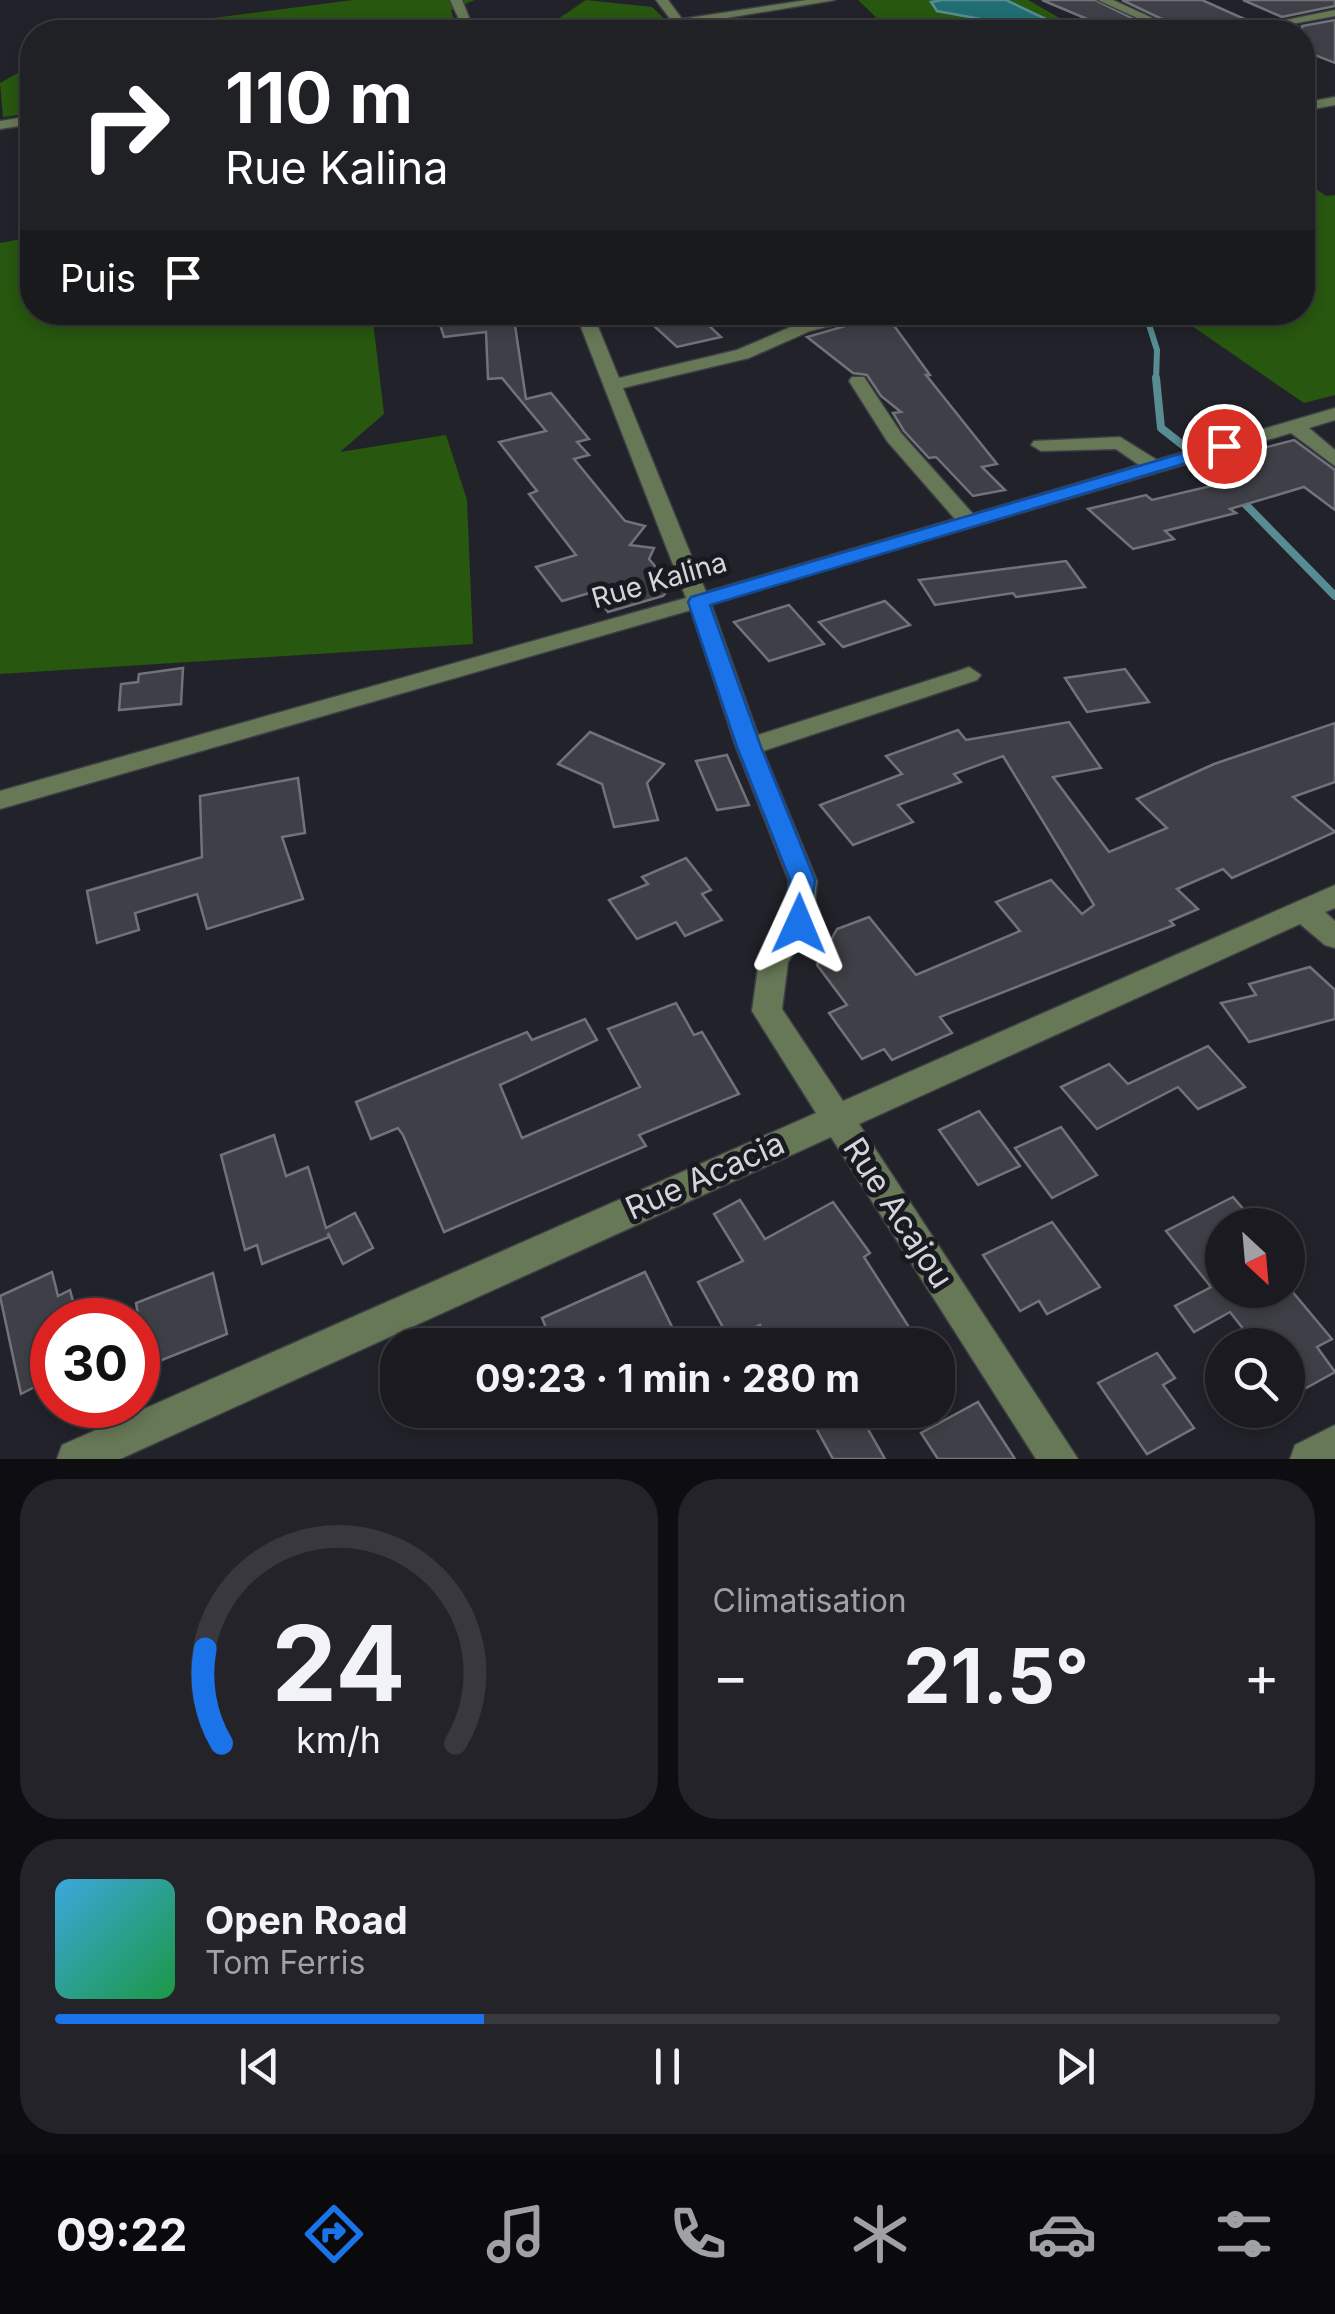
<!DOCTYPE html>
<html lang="fr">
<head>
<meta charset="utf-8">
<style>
	:root { --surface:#1a1a20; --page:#232329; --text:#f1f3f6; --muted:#9fa1a5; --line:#38383e; --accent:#1a73e8 }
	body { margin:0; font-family:Inter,sans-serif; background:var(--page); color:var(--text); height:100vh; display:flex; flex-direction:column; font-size:38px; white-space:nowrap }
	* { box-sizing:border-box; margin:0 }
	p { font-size:32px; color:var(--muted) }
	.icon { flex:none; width:55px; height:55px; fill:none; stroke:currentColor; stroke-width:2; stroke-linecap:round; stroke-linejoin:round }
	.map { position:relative; height:1459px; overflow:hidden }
	.details { display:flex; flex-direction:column; gap:20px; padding:20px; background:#0e0e12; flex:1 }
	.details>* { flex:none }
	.top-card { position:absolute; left:20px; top:20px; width:1295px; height:305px; border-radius:40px; box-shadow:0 5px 15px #0003,0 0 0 2px var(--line); background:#202124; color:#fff; overflow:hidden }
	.needle { width:65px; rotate:154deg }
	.controls { position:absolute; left:1205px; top:1208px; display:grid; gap:20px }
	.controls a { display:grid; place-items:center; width:100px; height:100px; border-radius:50%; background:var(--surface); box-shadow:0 5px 15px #0003,0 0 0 2px var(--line); font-size:50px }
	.speed { position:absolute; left:30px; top:1298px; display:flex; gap:20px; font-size:50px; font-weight:700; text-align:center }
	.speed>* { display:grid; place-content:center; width:130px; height:130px; border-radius:50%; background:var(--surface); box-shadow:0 5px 15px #0003,0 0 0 2px var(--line); line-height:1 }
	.speed .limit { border:15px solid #d22; background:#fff; color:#111 }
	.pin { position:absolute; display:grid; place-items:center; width:85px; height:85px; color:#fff; margin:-42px; border:5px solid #fff; border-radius:50%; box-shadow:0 2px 10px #0007 }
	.me { position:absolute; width:110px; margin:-55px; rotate:1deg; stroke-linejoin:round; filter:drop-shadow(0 0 8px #0008) }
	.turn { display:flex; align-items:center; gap:35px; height:210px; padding:0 40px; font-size:45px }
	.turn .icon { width:130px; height:130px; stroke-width:2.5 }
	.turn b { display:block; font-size:70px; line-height:85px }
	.then { display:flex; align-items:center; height:95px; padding:0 40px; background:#0003; gap:20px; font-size:38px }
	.big { font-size:75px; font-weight:700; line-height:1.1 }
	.details .widget { flex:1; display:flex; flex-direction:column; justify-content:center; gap:15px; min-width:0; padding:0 35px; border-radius:40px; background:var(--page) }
	.details .dial { align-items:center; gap:0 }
	.dial svg { height:260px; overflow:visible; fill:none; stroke:var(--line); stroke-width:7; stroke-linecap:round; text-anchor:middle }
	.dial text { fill:var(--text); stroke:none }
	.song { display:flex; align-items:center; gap:30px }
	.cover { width:120px; height:120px; border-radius:15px; background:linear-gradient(135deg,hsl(200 70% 55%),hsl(140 70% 35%)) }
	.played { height:10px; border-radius:5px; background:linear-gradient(90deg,var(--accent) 35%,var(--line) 35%) }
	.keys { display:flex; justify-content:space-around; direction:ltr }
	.heat { display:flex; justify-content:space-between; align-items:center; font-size:55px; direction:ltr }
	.details .tiles { flex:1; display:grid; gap:20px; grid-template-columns:1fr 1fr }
	.widget:last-child { grid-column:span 2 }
	.trip { position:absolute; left:380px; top:1328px; width:575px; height:100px; border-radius:40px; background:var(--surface); box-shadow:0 5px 15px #0003,0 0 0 2px var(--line); font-weight:700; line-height:100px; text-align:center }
	.menu { display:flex; height:160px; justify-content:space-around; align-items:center; background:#0a0a0d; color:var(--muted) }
	.menu .icon { width:70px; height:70px }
	.menu .on { color:var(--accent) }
	.menu b { font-size:45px; color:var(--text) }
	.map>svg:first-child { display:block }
</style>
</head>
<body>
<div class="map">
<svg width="1335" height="1459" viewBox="0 0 1335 1459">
	<rect width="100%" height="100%" fill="#22232a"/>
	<g fill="#28570f">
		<polygon points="353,0 475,0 451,10 458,32 345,32 336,20 269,28 268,32 104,32"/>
		<polygon points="586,0 652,7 678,32 539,32"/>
		<polygon points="858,0 1028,0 1084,32 891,32"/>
		<polygon points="32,65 32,102 27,114 3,117 0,83"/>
		<polygon points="1303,180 1326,196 1335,195 1335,395 1304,403 1173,313 1302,312"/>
		<polygon points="32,237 32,312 372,313 384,414 340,452 446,435 467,500 473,644 0,674 0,243"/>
	</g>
	<polygon fill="#216d74" stroke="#578c92" stroke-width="2.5" points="943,0 1006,0 1073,32 984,32 981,19 937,11 931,2"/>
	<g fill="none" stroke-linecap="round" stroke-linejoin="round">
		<polyline stroke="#578c92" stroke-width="6" points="1145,312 1157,350 1156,380"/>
		<g stroke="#578c92" stroke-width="8">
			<polyline points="1156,378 1161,428 1184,446"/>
			<polyline points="1211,469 1335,596"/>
		</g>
	</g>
	<g fill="#3f4047" stroke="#71727a" stroke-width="2.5">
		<polygon points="1042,0 1095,0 1160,32 1118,32"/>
		<polygon points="1122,0 1202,0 1249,21 1187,31"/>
		<polygon points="1243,0 1335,0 1335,6 1282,17"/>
		<polygon points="1335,20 1335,63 1302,50 1302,26"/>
		<polygon points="436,312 513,312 526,399 551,393 589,439 577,442 589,455 574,459 625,521 645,526 630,545 654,548 649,559 672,586 663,596 608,612 593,592 562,601 536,567 576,555 529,494 537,491 499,442 546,431 502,378 488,379 486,332 444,337"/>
		<polygon points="850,312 878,312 895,327 930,375 926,375 997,464 982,467 1005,490 973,496 936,457 929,458 904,431 893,413 901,412 881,396 867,375 853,373 807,337 859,322"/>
		<polygon points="699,316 721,337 677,347 654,326"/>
		<polygon points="1294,440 1335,470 1335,510 1304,487 1230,509 1236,513 1165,531 1174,539 1133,549 1088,509 1146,495 1152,500 1249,477 1234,467 1260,460 1248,452"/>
		<polygon points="1066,561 1085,587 1016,597 1013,593 935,605 919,580"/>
		<polygon points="885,601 910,625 843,647 819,622"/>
		<polygon points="789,605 824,644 769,661 734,622"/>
		<polygon points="183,668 181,704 119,710 121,684 138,682 139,674"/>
		<polygon points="1125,669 1149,702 1087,712 1065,678"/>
		<polygon points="1069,722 1101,768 1053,777 1109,852 1167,828 1137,799 1214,764 1335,723 1335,782 1293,797 1335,832 1232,878 1223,869 1177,889 1198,909 1170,921 1174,925 940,1017 952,1033 892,1060 884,1049 862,1059 829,1013 847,1005 817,965 837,929 869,917 916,975 1020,931 996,902 1051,880 1082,914 1094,905 1003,756 954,774 961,782 898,805 913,822 853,845 820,805 902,774 886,756 958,730 966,740"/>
		<polygon points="590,732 664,764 647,783 658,820 614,827 602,784 558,764"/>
		<polygon points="727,755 749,805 717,810 696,761"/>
		<polygon points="298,778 305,833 282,837 303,899 207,929 197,894 135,913 139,930 97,943 87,891 202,857 200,796"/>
		<polygon points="686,858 711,890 702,894 722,920 685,936 676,922 637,939 609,900 648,884 642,877"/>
		<polygon points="1310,967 1335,990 1335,1019 1249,1042 1221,1003 1256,995 1249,984"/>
		<polygon points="676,1003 694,1035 702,1032 739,1094 639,1135 646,1146 444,1232 403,1135 398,1128 371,1139 356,1102 527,1032 532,1040 585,1019 597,1040 500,1085 522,1138 640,1087 608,1029"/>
		<polygon points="1208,1046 1245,1087 1198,1109 1178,1087 1097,1129 1061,1087 1109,1064 1128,1084"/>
		<polygon points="979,1111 1020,1166 978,1185 939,1130"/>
		<polygon points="1061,1127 1097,1175 1052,1198 1015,1148"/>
		<polygon points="274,1135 286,1176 308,1167 326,1228 355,1213 373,1248 343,1264 328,1233 329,1237 262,1264 257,1245 245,1250 221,1155"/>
		<polygon points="1233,1197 1257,1225 1222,1225 1222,1290 1291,1290 1332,1339 1317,1347 1335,1372 1288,1398 1288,1345 1256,1345 1230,1312 1194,1332 1175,1306 1211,1287 1166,1231"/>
		<polygon points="740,1200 765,1239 833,1202 870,1253 864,1257 916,1338 903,1345 771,1345 760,1325 730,1340 698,1282 743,1261 714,1214"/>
		<polygon points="1052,1222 1100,1287 1047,1314 1039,1301 1020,1311 983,1255"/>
		<polygon points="52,1272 58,1296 70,1290 78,1320 52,1320 52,1378 21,1394 0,1296"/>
		<polygon points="645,1272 681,1345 553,1345 542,1318"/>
		<polygon points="213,1273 227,1334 147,1366 136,1303"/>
		<polygon points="1157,1353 1175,1378 1163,1385 1194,1428 1147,1454 1098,1383"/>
		<polygon points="978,1402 1015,1459 938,1459 921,1433"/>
		<polygon points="806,1410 857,1410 885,1459 833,1459"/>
	</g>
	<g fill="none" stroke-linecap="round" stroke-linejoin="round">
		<g stroke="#3e3f46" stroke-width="3">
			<g id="minor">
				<polygon points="450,0 462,0 475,32 465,32"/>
				<polygon points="656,0 668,0 682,19 807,0 835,0 679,26 608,32 671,20"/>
				<polygon points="1098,0 1113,0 1183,32 1168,32"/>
				<polygon points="1335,10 1335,16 1249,32 1227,32"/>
				<polygon points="1335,97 1335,105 1302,111 1302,103"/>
				<polygon points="32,116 32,124 0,129 0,121"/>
				<polygon points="291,312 325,312 276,326 267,321"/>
				<polygon points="575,312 592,312 619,378 737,350 800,323 847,315 856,320 810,331 749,358 623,388 706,592 955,519 887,441 849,381 852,377 864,377 901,433 973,514 1139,465 1116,449 1041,451 1031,445 1034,441 1120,437 1157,460 1335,408 1335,420 1309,428 1335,450 1335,466 1291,433 711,604 758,735 961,670 969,667 981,675 977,680 763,751 817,881 813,924 788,962 782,1009 843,1101 1335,885 1335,908 1325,912 1335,921 1335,948 1325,945 1300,924 859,1124 1078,1459 1036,1459 831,1137 120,1459 57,1459 62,1445 816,1113 752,1011 759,960 785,922 789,881 736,747 691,610 0,809 0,791 686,598"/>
				<polygon points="1335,1425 1335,1459 1290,1459 1295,1445"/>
			</g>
		</g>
		<use href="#minor" fill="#677856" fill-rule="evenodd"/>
	</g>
	<polygon fill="#1a73e8" stroke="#114b97" stroke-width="2.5" points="1224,441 1233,446 1230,450 710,605 761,747 815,880 808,931 790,931 786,924 790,880 737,747 688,602 691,597"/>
	<g text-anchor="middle" stroke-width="10" stroke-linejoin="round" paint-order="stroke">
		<g font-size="28" fill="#d4d5d9" stroke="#191a21">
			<text transform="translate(659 580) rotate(-16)" y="10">Rue Kalina</text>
		</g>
		<g font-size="32" fill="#d4d5d9" stroke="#191a21">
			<text transform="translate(705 1176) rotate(-24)" y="11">Rue Acacia</text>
			<text transform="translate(898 1213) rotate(57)" y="11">Rue Acajou</text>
		</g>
	</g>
</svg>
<div class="controls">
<a><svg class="needle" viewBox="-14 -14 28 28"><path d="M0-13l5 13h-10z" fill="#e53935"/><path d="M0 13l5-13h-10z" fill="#9fa1a5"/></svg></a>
<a><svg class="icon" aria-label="search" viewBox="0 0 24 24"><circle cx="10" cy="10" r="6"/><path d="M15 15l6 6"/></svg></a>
</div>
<div class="speed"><div class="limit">30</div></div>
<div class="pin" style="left:1224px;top:446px;background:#d93025"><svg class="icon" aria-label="arrive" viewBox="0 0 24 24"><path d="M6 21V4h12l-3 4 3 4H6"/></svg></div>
<svg class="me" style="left:799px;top:924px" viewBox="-20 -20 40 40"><path d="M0-17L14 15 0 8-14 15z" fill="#1a73e8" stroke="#fff" stroke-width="4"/></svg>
<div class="trip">09:23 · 1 min · 280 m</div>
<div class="top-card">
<div class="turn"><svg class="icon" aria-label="right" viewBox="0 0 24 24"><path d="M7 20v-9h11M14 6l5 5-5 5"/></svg><div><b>110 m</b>Rue Kalina</div></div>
<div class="then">Puis<svg class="icon" aria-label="arrive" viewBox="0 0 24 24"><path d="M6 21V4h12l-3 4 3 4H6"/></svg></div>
</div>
</div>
<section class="details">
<div class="tiles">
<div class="widget dial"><svg viewBox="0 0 100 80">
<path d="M14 69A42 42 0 1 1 86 69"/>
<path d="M14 69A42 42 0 0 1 9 40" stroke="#1a73e8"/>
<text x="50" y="56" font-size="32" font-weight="700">24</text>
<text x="50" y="72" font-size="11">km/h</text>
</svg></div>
<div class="widget"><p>Climatisation</p>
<div class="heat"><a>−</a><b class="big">21.5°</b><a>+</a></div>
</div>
<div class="widget">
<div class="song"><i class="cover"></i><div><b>Open Road</b><p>Tom Ferris</p></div></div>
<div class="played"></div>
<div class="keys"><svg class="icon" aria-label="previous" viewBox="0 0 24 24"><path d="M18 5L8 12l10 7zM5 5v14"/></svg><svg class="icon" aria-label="pause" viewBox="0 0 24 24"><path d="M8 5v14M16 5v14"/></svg><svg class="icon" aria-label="next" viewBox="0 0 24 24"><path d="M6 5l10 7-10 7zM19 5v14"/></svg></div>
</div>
</div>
</section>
<nav class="menu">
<b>09:22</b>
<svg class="icon on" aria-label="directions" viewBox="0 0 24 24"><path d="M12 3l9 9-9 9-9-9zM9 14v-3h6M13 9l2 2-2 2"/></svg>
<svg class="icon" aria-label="music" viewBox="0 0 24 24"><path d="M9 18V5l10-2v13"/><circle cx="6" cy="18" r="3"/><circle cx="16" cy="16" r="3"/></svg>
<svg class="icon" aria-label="phone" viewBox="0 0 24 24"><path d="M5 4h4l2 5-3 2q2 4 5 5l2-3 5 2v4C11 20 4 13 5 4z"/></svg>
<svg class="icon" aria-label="climate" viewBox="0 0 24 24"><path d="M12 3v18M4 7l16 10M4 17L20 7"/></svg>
<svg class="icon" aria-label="car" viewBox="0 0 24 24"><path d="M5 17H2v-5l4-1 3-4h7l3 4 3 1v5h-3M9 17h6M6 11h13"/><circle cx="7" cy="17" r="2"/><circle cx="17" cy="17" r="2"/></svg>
<svg class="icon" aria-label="filters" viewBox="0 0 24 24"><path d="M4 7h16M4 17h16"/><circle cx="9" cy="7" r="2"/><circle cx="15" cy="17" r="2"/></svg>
</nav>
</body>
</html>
